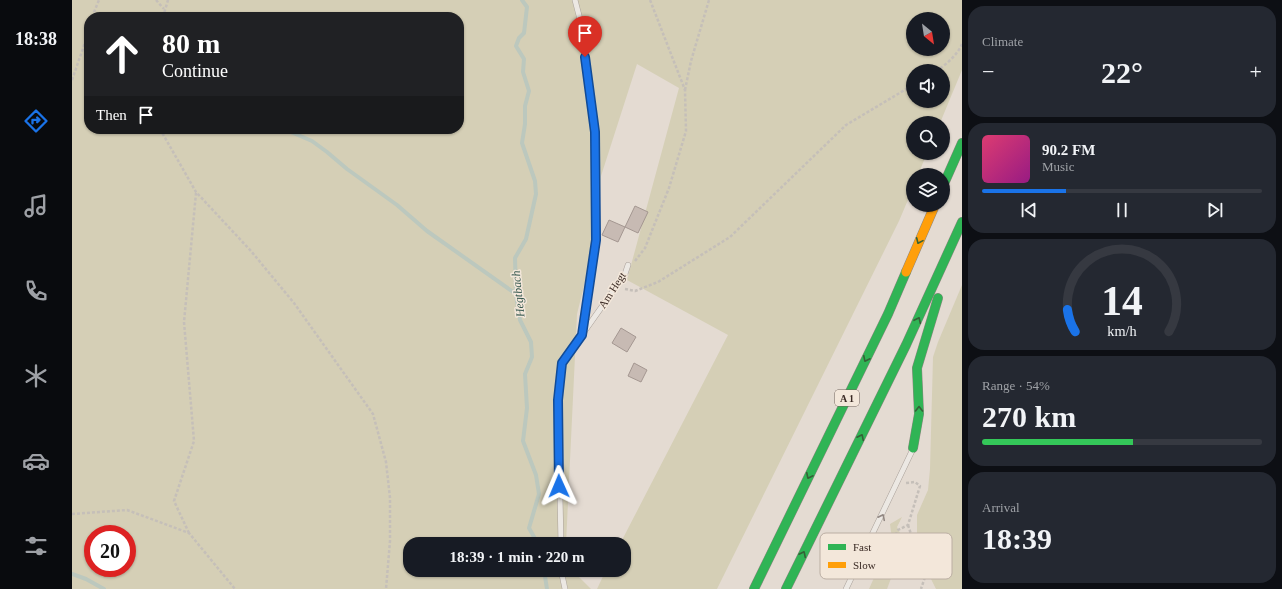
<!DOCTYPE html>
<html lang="en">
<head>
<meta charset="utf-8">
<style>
	:root { --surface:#171b24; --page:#242831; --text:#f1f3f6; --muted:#9ea1a6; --line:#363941; --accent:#1a73e8 }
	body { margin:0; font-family:Georgia,serif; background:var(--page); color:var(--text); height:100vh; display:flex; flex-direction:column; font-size:15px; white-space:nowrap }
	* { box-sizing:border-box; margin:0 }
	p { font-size:13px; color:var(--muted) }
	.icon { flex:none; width:22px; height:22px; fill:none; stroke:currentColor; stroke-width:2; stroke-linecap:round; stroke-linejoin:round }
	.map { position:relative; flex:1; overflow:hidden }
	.drawer { display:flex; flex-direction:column; gap:6px; padding:6px; background:#0d0f14; width:320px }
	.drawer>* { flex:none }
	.guide { position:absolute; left:12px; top:12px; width:380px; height:122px; border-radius:16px; box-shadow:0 1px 3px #0004; background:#202124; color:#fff; overflow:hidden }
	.needle { width:26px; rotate:150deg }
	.tools { position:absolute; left:834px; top:12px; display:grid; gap:8px }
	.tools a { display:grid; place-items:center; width:44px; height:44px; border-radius:50%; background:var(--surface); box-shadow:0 1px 3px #0004; font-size:20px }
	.speed { position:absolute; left:12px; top:525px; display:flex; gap:8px; font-size:20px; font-weight:700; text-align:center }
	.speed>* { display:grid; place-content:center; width:52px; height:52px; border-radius:50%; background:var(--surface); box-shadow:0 1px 3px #0004; line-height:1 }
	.speed .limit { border:6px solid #d22; background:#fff; color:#111 }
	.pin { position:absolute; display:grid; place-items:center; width:34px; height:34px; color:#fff; margin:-41px -17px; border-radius:50% 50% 50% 0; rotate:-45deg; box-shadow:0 0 4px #0007 }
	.pin .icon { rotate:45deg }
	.me { position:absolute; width:44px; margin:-22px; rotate:359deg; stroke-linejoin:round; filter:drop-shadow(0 0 3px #0008) }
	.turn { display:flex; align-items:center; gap:14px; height:84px; padding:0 12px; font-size:18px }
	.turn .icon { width:52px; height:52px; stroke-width:2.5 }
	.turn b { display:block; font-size:28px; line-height:34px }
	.then { display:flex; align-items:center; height:38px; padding:0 12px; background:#0003; gap:8px; font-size:15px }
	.big { font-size:30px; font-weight:700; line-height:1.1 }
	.drawer .card { flex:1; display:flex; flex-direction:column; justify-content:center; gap:6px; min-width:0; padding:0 14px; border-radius:16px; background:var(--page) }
	.drawer .dial { align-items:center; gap:0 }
	.dial svg { height:104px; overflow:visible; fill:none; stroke:var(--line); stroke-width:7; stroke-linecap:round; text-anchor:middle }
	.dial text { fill:var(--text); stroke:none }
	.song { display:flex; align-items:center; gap:12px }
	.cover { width:48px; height:48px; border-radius:6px; background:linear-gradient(135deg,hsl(340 70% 55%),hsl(310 70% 35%)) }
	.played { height:4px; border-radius:2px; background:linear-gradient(90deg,var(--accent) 30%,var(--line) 30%) }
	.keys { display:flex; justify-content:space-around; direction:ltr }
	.heat { display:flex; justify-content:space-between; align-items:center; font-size:22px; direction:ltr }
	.charge { height:6px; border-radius:3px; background:linear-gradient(90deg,#34c759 54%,var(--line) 0) }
	.trip { position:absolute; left:331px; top:537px; width:228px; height:40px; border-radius:16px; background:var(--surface); box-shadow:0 1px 3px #0004; font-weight:700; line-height:40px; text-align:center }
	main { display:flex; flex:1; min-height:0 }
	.dock { display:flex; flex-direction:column; width:72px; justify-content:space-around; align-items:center; background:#090b0e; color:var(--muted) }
	.dock .icon { width:28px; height:28px }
	.dock .selected { color:var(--accent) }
	.dock b { font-size:18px; color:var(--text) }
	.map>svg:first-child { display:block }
</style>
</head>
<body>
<main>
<nav class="dock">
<b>18:38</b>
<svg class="icon selected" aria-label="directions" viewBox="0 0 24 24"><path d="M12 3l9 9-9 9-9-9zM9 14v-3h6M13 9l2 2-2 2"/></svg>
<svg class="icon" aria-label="music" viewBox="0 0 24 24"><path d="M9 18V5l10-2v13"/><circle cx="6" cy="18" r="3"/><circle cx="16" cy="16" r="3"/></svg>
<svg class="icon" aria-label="phone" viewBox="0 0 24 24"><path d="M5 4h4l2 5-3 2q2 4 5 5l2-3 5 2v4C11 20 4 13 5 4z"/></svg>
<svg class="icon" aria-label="climate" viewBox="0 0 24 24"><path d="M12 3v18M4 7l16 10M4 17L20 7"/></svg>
<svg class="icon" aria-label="car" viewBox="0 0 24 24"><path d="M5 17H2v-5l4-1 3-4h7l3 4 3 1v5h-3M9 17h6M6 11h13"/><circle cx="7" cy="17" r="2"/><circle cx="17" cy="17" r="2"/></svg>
<svg class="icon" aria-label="filters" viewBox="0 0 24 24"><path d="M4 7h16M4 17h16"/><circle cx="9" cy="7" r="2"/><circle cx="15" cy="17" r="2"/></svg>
</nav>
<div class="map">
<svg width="890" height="589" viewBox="0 0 890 589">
	<rect width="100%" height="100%" fill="#e4dbd2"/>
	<g fill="#d5cfb6" fill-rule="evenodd">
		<path d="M0,0H890V70L868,123H841V153H855L846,175H841V188L827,221L645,589H525L534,570H552V544H548L656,335L555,280L607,88L565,64L529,176L527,226L505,314L494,544H338V570H500L519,589H0ZM17,17H387V129H17ZM841,19H871V49H841ZM841,71H871V101H841ZM21,534H55V568H21Z"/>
		<polygon points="890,285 890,589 864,589 858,577 845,534 845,515 856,490 858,469 861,357 866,342"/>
		<polygon points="830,517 825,527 830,537 824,546 819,532 818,524"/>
		<polygon points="807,542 811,546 821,573 815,589 797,589 809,562 795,565"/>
	</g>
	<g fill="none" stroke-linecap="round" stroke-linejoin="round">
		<g stroke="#bcc8be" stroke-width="4">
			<polyline points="450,0 455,7 452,33 447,38 444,46 452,59 451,72 457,91 453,106 453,124 450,143 463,181 464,194 454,239 443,258 444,295 448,320 459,342 460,357 453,374 455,408 451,441 464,475 467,494 457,528 466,544"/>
			<polyline points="212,129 240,141 255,152 275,169 325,205 355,231 444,294"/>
			<polyline points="472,570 475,589"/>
			<polyline points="0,574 14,579 32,589"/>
		</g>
	</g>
	<g fill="#c7bab3" stroke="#a49791">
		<polygon points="563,206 576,212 566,233 553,227"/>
		<polygon points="537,220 553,227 546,242 530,235"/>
		<polygon points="549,328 564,337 555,352 540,343"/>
		<polygon points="562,363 575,370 569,382 556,376"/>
	</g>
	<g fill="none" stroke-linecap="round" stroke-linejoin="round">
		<g stroke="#aaa19a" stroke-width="6">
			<g id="lane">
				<polyline points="503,0 510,27 523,132 524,240 510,335"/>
				<polyline points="489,544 486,400 490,363 553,274 556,265"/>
				<polyline points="489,570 493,589"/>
				<polyline points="774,589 840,451"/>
			</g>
		</g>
		<g stroke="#8f8781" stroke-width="10">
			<g id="fast">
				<polyline points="871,186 890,143"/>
				<polyline points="841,448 847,414 845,368 866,298"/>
				<polyline points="682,589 816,314 834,272"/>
				<polyline points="714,589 834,345 890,222"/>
			</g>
		</g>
		<g stroke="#8f8781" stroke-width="10">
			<polyline id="slow" points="834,272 863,205"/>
		</g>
		<g stroke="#c5bfb9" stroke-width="2.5" stroke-dasharray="3 2" stroke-linecap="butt">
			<polyline points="84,0 92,9"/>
			<polyline points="20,17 27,0"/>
			<polyline points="91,17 96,0"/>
			<path d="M864,71C874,65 886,54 890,44"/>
			<polyline points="0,80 17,31"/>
			<polyline points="613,90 619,61 637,0"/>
			<polyline points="88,129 124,192 179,251 222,303 301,414 314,462 318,498 318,541 314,589"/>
			<polyline points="563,261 573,248 597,188 614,131 613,90 578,0"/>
			<polyline points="553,289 563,291 586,282 658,237 774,125 841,85"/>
			<polyline points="0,514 55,510 117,533 163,589"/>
			<polyline points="836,525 853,577 849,589"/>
			<polyline points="117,533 102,501 122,441 112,322 124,193"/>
			<polyline points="809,561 815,554 826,530 836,525 848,486 843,482 834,483"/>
			<polyline points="830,574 844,555"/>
		</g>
		<use href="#lane" stroke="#ece8e3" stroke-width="5"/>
		<use href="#fast" stroke="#30b455" stroke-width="9"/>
		<use href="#slow" stroke="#ff9f0a" stroke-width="9"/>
	</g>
	<defs><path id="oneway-chevron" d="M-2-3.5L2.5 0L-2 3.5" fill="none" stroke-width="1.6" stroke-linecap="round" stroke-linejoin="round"/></defs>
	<g stroke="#356137">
		<use href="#oneway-chevron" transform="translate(847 241) rotate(114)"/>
		<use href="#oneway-chevron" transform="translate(846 320) rotate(-65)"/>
		<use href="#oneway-chevron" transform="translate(794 359) rotate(116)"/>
		<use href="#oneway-chevron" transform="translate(847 409) rotate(-90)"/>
		<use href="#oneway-chevron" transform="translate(789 437) rotate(-64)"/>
		<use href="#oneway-chevron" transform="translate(737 476) rotate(116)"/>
		<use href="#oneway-chevron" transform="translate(731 554) rotate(-64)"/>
	</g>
	<use stroke="#928883" href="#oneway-chevron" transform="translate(810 517) rotate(-64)"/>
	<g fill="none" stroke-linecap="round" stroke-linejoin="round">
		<g stroke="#114b97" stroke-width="10">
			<polyline id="route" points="487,486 486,400 490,363 510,335 524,240 523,132 513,57"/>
		</g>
		<use href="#route" stroke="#1a73e8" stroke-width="7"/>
	</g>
	<g text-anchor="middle" stroke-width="3" stroke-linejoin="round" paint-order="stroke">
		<rect fill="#f3e7da" stroke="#71625a" stroke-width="1" x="763" y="390" width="24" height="16" rx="3"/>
		<g font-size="10" font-weight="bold" fill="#392923">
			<text x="775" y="402">A 1</text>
		</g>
		<g font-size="11" fill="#392923" stroke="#f3e7da">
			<text transform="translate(540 290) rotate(-57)" y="4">Am Hegt</text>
		</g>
		<g font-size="12" font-style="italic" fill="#34574e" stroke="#f3e7da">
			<text transform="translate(446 294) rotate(-96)" y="4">Hegtbach</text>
		</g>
	</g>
	<rect x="748" y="533" width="132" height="46" rx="6" fill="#f3e7da" stroke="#bbaea3" stroke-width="1"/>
	<rect x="756" y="544" width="18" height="6" fill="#30b455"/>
	<rect x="756" y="562" width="18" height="6" fill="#ff9f0a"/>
	<g font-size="11" fill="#392923">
		<text x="781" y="551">Fast</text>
		<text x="781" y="569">Slow</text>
	</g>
</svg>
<div class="tools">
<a><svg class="needle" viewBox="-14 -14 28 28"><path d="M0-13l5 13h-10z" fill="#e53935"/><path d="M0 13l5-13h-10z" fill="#9ea1a6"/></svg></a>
<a><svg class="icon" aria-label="sound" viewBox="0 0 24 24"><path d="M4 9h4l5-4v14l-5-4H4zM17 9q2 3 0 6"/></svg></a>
<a><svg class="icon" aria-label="search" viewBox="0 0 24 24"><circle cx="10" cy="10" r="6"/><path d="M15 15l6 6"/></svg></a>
<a><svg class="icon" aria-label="layers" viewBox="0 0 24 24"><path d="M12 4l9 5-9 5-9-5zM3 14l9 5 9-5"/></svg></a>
</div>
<div class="speed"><div class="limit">20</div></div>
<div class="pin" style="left:513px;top:57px;background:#d93025"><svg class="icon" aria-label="arrive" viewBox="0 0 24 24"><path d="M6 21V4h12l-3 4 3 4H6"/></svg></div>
<svg class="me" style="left:487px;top:486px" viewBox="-20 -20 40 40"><path d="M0-17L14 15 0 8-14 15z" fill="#1a73e8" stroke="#fff" stroke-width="4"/></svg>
<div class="trip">18:39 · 1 min · 220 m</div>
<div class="guide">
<div class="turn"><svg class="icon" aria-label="ahead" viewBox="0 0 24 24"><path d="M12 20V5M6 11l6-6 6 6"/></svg><div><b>80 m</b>Continue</div></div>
<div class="then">Then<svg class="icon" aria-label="arrive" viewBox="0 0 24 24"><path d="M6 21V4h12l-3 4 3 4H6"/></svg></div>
</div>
</div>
<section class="drawer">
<div class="card"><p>Climate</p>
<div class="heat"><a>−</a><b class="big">22°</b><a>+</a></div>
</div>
<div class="card">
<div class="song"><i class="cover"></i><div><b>90.2 FM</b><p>Music</p></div></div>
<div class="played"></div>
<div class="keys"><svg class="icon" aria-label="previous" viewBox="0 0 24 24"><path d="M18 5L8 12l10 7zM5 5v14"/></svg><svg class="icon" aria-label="pause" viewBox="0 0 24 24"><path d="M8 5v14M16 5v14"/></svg><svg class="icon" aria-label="next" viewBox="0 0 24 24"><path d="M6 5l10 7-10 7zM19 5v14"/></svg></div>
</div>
<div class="card dial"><svg viewBox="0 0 100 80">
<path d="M14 69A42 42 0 1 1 86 69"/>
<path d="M14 69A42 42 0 0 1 8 52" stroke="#1a73e8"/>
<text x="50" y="56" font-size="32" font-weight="700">14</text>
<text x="50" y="72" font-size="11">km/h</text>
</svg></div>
<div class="card"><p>Range · 54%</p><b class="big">270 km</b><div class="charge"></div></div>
<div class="card"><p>Arrival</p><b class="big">18:39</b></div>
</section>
</main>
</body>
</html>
